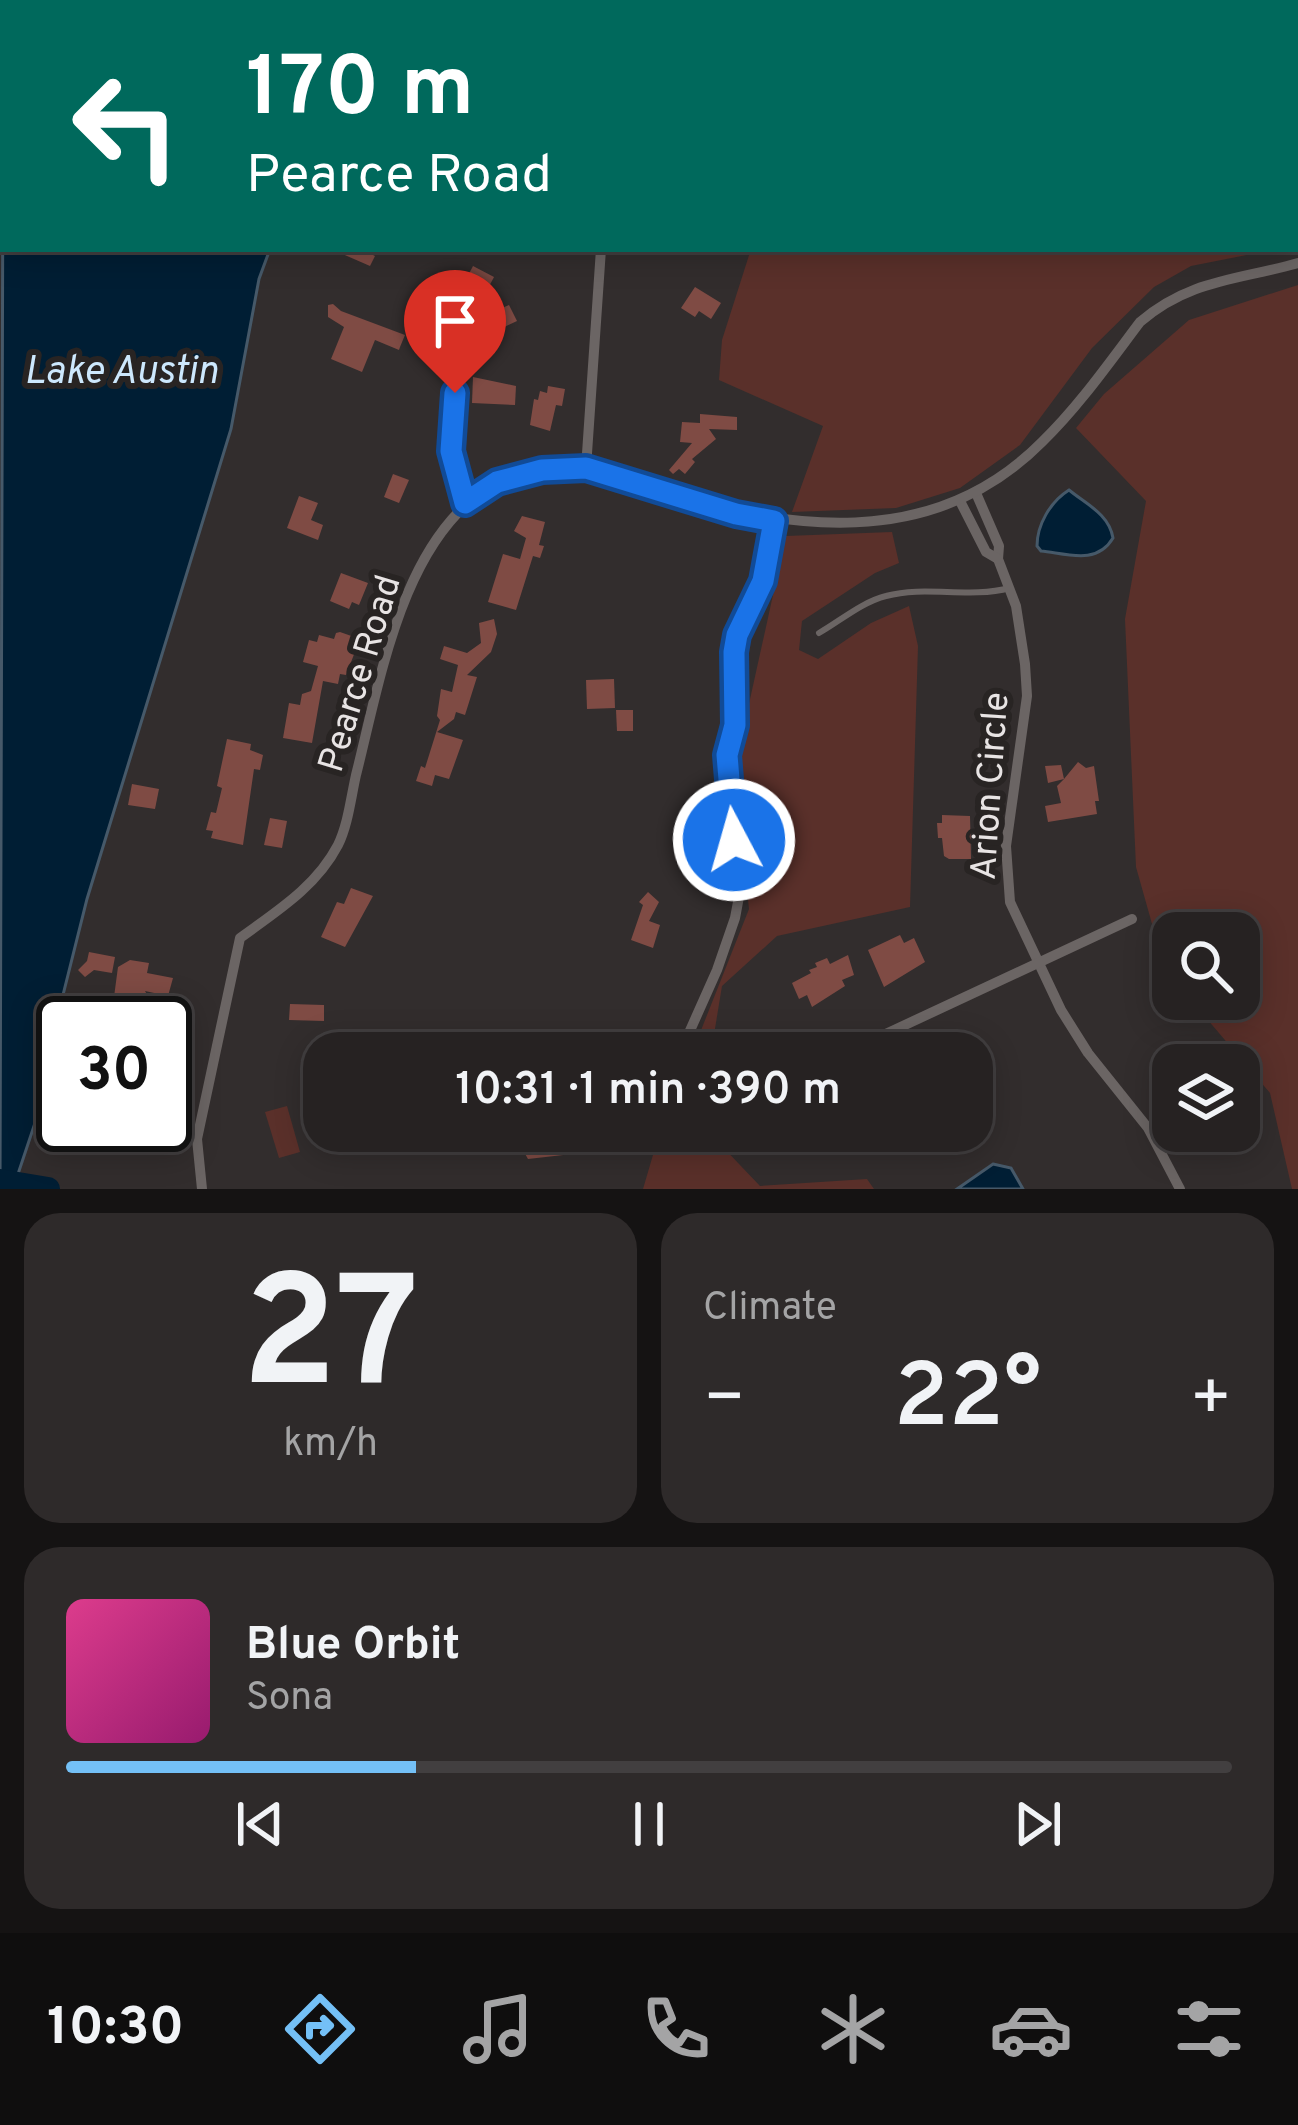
<!DOCTYPE html>
<html lang="en">
<head>
<meta charset="utf-8">
<style>
	:root { --surface:#262222; --page:#2e2a2a; --text:#f1f3f6; --muted:#a4a4a5; --line:#423f40; --accent:#74c0f6 }
	body { margin:0; font-family:Overpass,sans-serif; background:var(--page); color:var(--text); height:100vh; display:flex; flex-direction:column; font-size:45px; white-space:nowrap }
	* { box-sizing:border-box; margin:0 }
	p { font-size:39px; color:var(--muted) }
	.icon { flex:none; width:66px; height:66px; fill:none; stroke:currentColor; stroke-width:2; stroke-linecap:round; stroke-linejoin:round }
	.map { position:relative; height:1189px; overflow:hidden }
	.sheet { display:flex; flex-direction:column; gap:24px; padding:24px; background:#151313; flex:1 }
	.sheet>* { flex:none }
	.guide { position:absolute; left:0px; top:0px; width:1299px; height:252px; box-shadow:0 6px 30px #0003,0 0 0 3px var(--line); background:#00695c; color:#fff; overflow:hidden }
	.buttons { position:absolute; left:1152px; top:912px; display:grid; gap:24px }
	.buttons a { display:grid; place-items:center; width:108px; height:108px; border-radius:24px; background:var(--surface); box-shadow:0 6px 30px #0003,0 0 0 3px var(--line); font-size:60px }
	.speed { position:absolute; left:36px; top:996px; display:flex; gap:24px; font-size:60px; font-weight:700; text-align:center }
	.speed>* { display:grid; place-content:center; width:156px; height:156px; border-radius:50%; background:var(--surface); box-shadow:0 6px 30px #0003,0 0 0 3px var(--line); line-height:1 }
	.speed .limit { border:6px solid #111; border-radius:18px; background:#fff; color:#111 }
	.pin { position:absolute; display:grid; place-items:center; width:102px; height:102px; color:#fff; margin:-123px -51px; border-radius:50% 50% 50% 0; rotate:-45deg; box-shadow:0 0 12px #0007 }
	.pin .icon { rotate:45deg }
	.me { position:absolute; width:132px; margin:-66px; rotate:354deg; stroke-linejoin:round; filter:drop-shadow(0 0 9px #0008) }
	.turn { display:flex; align-items:center; gap:42px; height:252px; padding:0 48px; font-size:54px }
	.turn .icon { width:156px; height:156px; stroke-width:2.5 }
	.turn b { display:block; font-size:84px; line-height:102px }
	.big { font-size:90px; font-weight:600; line-height:1.1 }
	.sheet .tile { flex:1; display:flex; flex-direction:column; justify-content:center; gap:18px; min-width:0; padding:0 42px; border-radius:36px; background:var(--page) }
	.sheet .dial { align-items:center; gap:0 }
	.dial b { font-size:156px; line-height:1 }
	.song { display:flex; align-items:center; gap:36px }
	.cover { width:144px; height:144px; border-radius:18px; background:linear-gradient(135deg,hsl(330 70% 55%),hsl(320 70% 35%)) }
	.played { height:12px; border-radius:6px; background:linear-gradient(90deg,var(--accent) 30%,var(--line) 30%) }
	.keys { display:flex; justify-content:space-around; direction:ltr }
	.heat { display:flex; justify-content:space-between; align-items:center; font-size:66px; direction:ltr }
	.sheet .tiles { flex:1; display:grid; gap:24px; grid-template-columns:1fr 1fr }
	.tile:last-child { grid-column:span 2 }
	.trip { position:absolute; left:303px; top:1032px; width:690px; height:120px; border-radius:36px; background:var(--surface); box-shadow:0 6px 30px #0003,0 0 0 3px var(--line); font-weight:600; line-height:120px; text-align:center }
	.tabs { display:flex; height:192px; justify-content:space-around; align-items:center; background:#0f0e0e; color:var(--muted) }
	.tabs .icon { width:84px; height:84px }
	.tabs .on { color:var(--accent) }
	.tabs b { font-size:54px; color:var(--text) }
	.map>svg:first-child { display:block }
</style>
</head>
<body>
<div class="map">
<svg width="1298" height="1189" viewBox="0 0 1298 1189">
	<rect width="100%" height="100%" fill="#322d2d"/>
	<g fill="#5a302a">
		<polygon points="0,0 63,0 3,3 0,144"/>
		<polygon points="917,0 1298,0 1296,3 915,3"/>
		<polygon points="751,249 1277,249 1191,266 1154,287 1092,348 1020,445 960,488 896,508 792,512 823,426 719,380 722,340"/>
		<polygon points="1298,285 1298,1189 1292,1189 1270,1093 1190,999 1239,999 1239,933 1173,933 1173,980 1165,970 1136,867 1125,619 1146,501 1076,428 1104,394 1189,320"/>
		<polygon points="892,532 899,563 875,573 802,621 799,650 818,659 871,623 909,606 918,646 910,907 777,936 722,986 711,1053 692,1053 749,909 734,772 786,536"/>
		<polygon points="287,1106 300,1152 279,1158 265,1112"/>
		<polygon points="660,1131 716,1131 719,1143 760,1186 867,1179 874,1189 643,1189"/>
	</g>
	<g fill="#001e34" stroke="#465969" stroke-width="3">
		<polygon points="63,0 382,0 62,3"/>
		<polygon points="3,137 3,249 270,249 259,279 231,429 87,899 59,1011 49,1081 13,1189 0,1189"/>
		<path d="M1069,490C1086,504 1109,514 1113,538C1097,565 1068,554 1041,551L1037,546C1037,525 1050,502 1069,490Z"/>
		<polygon points="993,1164 1011,1168 1023,1189 957,1189"/>
	</g>
	<g fill="none" stroke-linecap="round" stroke-linejoin="round">
		<g stroke="#465969" stroke-width="4.5">
			<polyline points="1227,0 1230,3"/>
			<polyline points="1296,184 1298,186"/>
		</g>
		<polyline stroke="#001e34" stroke-width="24" points="0,1181 48,1189"/>
	</g>
	<g fill="#7f4b44">
		<polygon points="331,249 361,249 375,256 370,266"/>
		<polygon points="473,266 494,277 485,294 464,283"/>
		<polygon points="695,287 721,303 711,319 699,311 695,317 681,308"/>
		<polygon points="333,304 341,311 405,335 400,347 399,350 375,340 362,372 331,359 344,327 328,317 328,305"/>
		<polygon points="509,305 517,321 500,329 493,312"/>
		<polygon points="473,377 516,386 515,405 472,403"/>
		<polygon points="548,386 565,389 562,406 556,405 550,431 530,425 534,399 538,400 540,391 547,393"/>
		<polygon points="700,414 737,417 737,430 709,429 716,439 692,459 695,462 685,474 679,469 673,474 669,470 692,443 680,442 682,422 700,423"/>
		<polygon points="393,474 409,480 399,503 384,497"/>
		<polygon points="299,496 318,503 311,520 323,525 318,540 287,528"/>
		<polygon points="522,516 545,522 539,545 544,546 540,558 533,556 516,610 488,602 503,554 520,559 526,538 514,531"/>
		<polygon points="341,573 368,583 359,605 352,602 349,609 330,601"/>
		<polygon points="494,619 497,634 491,652 467,675 477,677 465,715 456,712 454,719 437,732 463,740 449,779 435,775 432,786 416,781 421,766 425,768 440,720 437,716 441,689 452,692 458,665 440,659 444,646 467,653 481,643 479,623"/>
		<polygon points="340,632 360,639 346,675 340,674 338,684 323,681 312,743 283,738 289,703 300,705 302,694 311,691 318,666 303,662 309,640 317,642 319,635 334,639 336,633"/>
		<polygon points="614,679 615,708 587,709 586,680"/>
		<polygon points="616,710 633,710 633,731 617,731"/>
		<polygon points="227,739 251,744 250,750 263,755 260,770 254,769 243,845 211,838 213,831 206,830 211,812 216,813 222,788 217,786"/>
		<polygon points="1078,762 1086,768 1094,766 1099,801 1095,801 1097,814 1048,822 1045,806 1061,803 1057,786 1064,779 1048,783 1045,766 1061,765 1064,779"/>
		<polygon points="132,784 159,789 155,809 128,805"/>
		<polygon points="942,815 970,816 971,859 949,859 944,856 942,838 938,838 937,823 942,823"/>
		<polygon points="270,818 287,821 282,848 264,845"/>
		<polygon points="351,888 373,896 345,947 321,937 337,902 344,904"/>
		<polygon points="648,892 659,902 649,921 660,925 653,948 631,940 643,905 639,902"/>
		<polygon points="900,935 904,943 914,938 925,962 884,987 868,950"/>
		<polygon points="89,952 115,957 112,973 94,970 85,977 78,970 87,961"/>
		<polygon points="848,955 854,975 842,980 845,986 812,1007 807,995 799,999 792,983 811,973 809,970 817,967 815,963 827,958 830,964"/>
		<polygon points="130,960 149,963 147,973 173,978 168,996 145,991 162,1021 112,1012 118,967"/>
		<polygon points="290,1004 324,1005 324,1021 289,1020"/>
		<polygon points="165,1090 189,1095 186,1109 165,1105"/>
		<polygon points="511,1131 526,1131 529,1142 575,1131 581,1153 528,1159 520,1145 515,1146"/>
	</g>
	<g fill="none" stroke-linecap="round" stroke-linejoin="round">
		<path stroke="#6b6564" stroke-width="6" d="M819,633C840,621 862,602 886,596C926,585 968,599 1010,588"/>
		<g stroke="#6b6564" stroke-width="10">
			<polyline points="628,3 629,0"/>
			<polyline points="462,316 451,451 465,503"/>
			<polyline points="586,468 601,249"/>
			<polyline points="976,493 999,546 998,559 1016,606 1025,664 1027,696 1006,846 1010,902 1061,1010 1088,1053 1148,1128 1180,1189"/>
			<polyline points="960,501 986,552 998,559"/>
			<polyline points="680,1053 717,970 735,918 741,886 728,794 726,755 735,725 736,696 732,675 738,635 757,599 774,521"/>
			<polyline points="845,1053 1132,919"/>
			<path d="M202,1189L197,1139L240,938C277,911 316,887 338,845C348,825 351,797 356,775C380,681 402,539 491,486C542,455 598,472 650,488C785,530 932,553 1042,442C1079,406 1109,363 1140,322C1190,279 1239,280 1298,263"/>
		</g>
	</g>
	<g fill="none" stroke-linecap="round" stroke-linejoin="round">
		<g stroke="#114b97" stroke-width="30">
			<polyline id="route" points="455,393 451,451 465,503 497,482 542,470 586,468 736,514 774,521 763,581 737,635 734,652 735,725 727,755 734,840"/>
		</g>
		<use href="#route" stroke="#1a73e8" stroke-width="21"/>
	</g>
	<g text-anchor="middle" stroke-width="12" stroke-linejoin="round" paint-order="stroke">
		<g font-size="36" fill="#e8e4e4" stroke="#282423">
			<text transform="translate(358 673) rotate(-73)" y="13">Pearce Road</text>
			<text transform="translate(988 786) rotate(-86)" y="13">Arion Circle</text>
		</g>
		<g font-size="39" font-style="italic" fill="#cde8fd" stroke="#282423">
			<text x="121" y="383">Lake Austin</text>
		</g>
	</g>
</svg>
<div class="buttons">
<a><svg class="icon" aria-label="search" viewBox="0 0 24 24"><circle cx="10" cy="10" r="6"/><path d="M15 15l6 6"/></svg></a>
<a><svg class="icon" aria-label="layers" viewBox="0 0 24 24"><path d="M12 4l9 5-9 5-9-5zM3 14l9 5 9-5"/></svg></a>
</div>
<div class="speed"><div class="limit">30</div></div>
<div class="pin" style="left:455px;top:393px;background:#d93025"><svg class="icon" aria-label="arrive" viewBox="0 0 24 24"><path d="M6 21V4h12l-3 4 3 4H6"/></svg></div>
<svg class="me" style="left:734px;top:840px" viewBox="-20 -20 40 40"><circle r="17" fill="#1a73e8" stroke="#fff" stroke-width="3"/><path d="M0-11L8 9 0 5-8 9z" fill="#fff"/></svg>
<div class="trip">10:31 · 1 min · 390 m</div>
<div class="guide">
<div class="turn"><svg class="icon" aria-label="left" viewBox="0 0 24 24"><path d="M17 20v-9H6M10 6l-5 5 5 5"/></svg><div><b>170 m</b>Pearce Road</div></div>
</div>
</div>
<section class="sheet">
<div class="tiles">
<div class="tile dial"><b>27</b><p>km/h</p></div>
<div class="tile"><p>Climate</p>
<div class="heat"><a>−</a><b class="big">22°</b><a>+</a></div>
</div>
<div class="tile">
<div class="song"><i class="cover"></i><div><b>Blue Orbit</b><p>Sona</p></div></div>
<div class="played"></div>
<div class="keys"><svg class="icon" aria-label="previous" viewBox="0 0 24 24"><path d="M18 5L8 12l10 7zM5 5v14"/></svg><svg class="icon" aria-label="pause" viewBox="0 0 24 24"><path d="M8 5v14M16 5v14"/></svg><svg class="icon" aria-label="next" viewBox="0 0 24 24"><path d="M6 5l10 7-10 7zM19 5v14"/></svg></div>
</div>
</div>
</section>
<nav class="tabs">
<b>10:30</b>
<svg class="icon on" aria-label="directions" viewBox="0 0 24 24"><path d="M12 3l9 9-9 9-9-9zM9 14v-3h6M13 9l2 2-2 2"/></svg>
<svg class="icon" aria-label="music" viewBox="0 0 24 24"><path d="M9 18V5l10-2v13"/><circle cx="6" cy="18" r="3"/><circle cx="16" cy="16" r="3"/></svg>
<svg class="icon" aria-label="phone" viewBox="0 0 24 24"><path d="M5 4h4l2 5-3 2q2 4 5 5l2-3 5 2v4C11 20 4 13 5 4z"/></svg>
<svg class="icon" aria-label="climate" viewBox="0 0 24 24"><path d="M12 3v18M4 7l16 10M4 17L20 7"/></svg>
<svg class="icon" aria-label="car" viewBox="0 0 24 24"><path d="M5 17H2v-5l4-1 3-4h7l3 4 3 1v5h-3M9 17h6M6 11h13"/><circle cx="7" cy="17" r="2"/><circle cx="17" cy="17" r="2"/></svg>
<svg class="icon" aria-label="filters" viewBox="0 0 24 24"><path d="M4 7h16M4 17h16"/><circle cx="9" cy="7" r="2"/><circle cx="15" cy="17" r="2"/></svg>
</nav>
</body>
</html>
